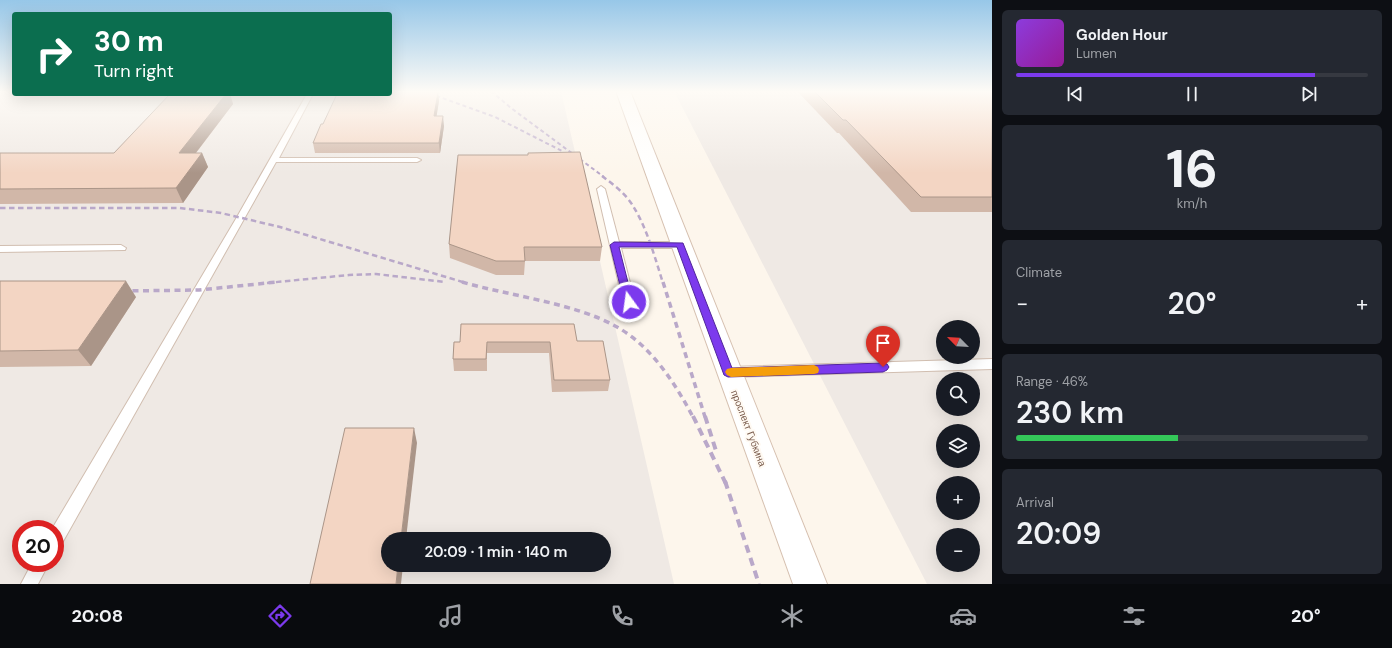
<!DOCTYPE html>
<html lang="en">
<head>
<meta charset="utf-8">
<style>
	:root { --surface:#171b24; --page:#242831; --text:#f1f3f6; --muted:#9ea1a6; --line:#363941; --accent:#7c3aed }
	body { margin:0; font-family:"DM Sans",sans-serif; background:var(--page); color:var(--text); height:100vh; display:flex; flex-direction:column; font-size:15px; white-space:nowrap }
	* { box-sizing:border-box; margin:0 }
	p { font-size:13px; color:var(--muted) }
	.icon { flex:none; width:22px; height:22px; fill:none; stroke:currentColor; stroke-width:2; stroke-linecap:round; stroke-linejoin:round }
	.map { position:relative; flex:1; overflow:hidden }
	.panel { display:flex; flex-direction:column; gap:10px; padding:10px; background:#0d0f14; width:400px }
	.panel>* { flex:none }
	.hud { position:absolute; left:12px; top:12px; width:380px; height:84px; border-radius:4px; box-shadow:0 4px 16px #0002; background:#0b6e4f; color:#fff; overflow:hidden }
	.needle { width:26px; rotate:294deg }
	.tools { position:absolute; left:936px; top:320px; display:grid; gap:8px }
	.tools a { display:grid; place-items:center; width:44px; height:44px; border-radius:50%; background:var(--surface); box-shadow:0 4px 16px #0002; font-size:20px }
	.speed { position:absolute; left:12px; top:520px; display:flex; gap:8px; font-size:20px; font-weight:700; text-align:center }
	.speed>* { display:grid; place-content:center; width:52px; height:52px; border-radius:50%; background:var(--surface); box-shadow:0 4px 16px #0002; line-height:1 }
	.speed .limit { border:6px solid #d22; background:#fff; color:#111 }
	.pin { position:absolute; display:grid; place-items:center; width:34px; height:34px; color:#fff; margin:-41px -17px; border-radius:50% 50% 50% 0; rotate:-45deg; box-shadow:0 0 4px #0007 }
	.pin .icon { rotate:45deg }
	.me { position:absolute; width:44px; margin:-22px; rotate:346deg; stroke-linejoin:round; filter:drop-shadow(0 0 3px #0008) }
	.turn { display:flex; align-items:center; gap:14px; height:84px; padding:0 16px; font-size:18px }
	.turn .icon { width:52px; height:52px; stroke-width:2.5 }
	.turn b { display:block; font-size:28px; line-height:34px }
	.big { font-size:30px; font-weight:600; line-height:1.1 }
	.panel .widget { flex:1; display:flex; flex-direction:column; justify-content:center; gap:6px; min-width:0; padding:0 14px; border-radius:6px; background:var(--page) }
	.panel .dial { align-items:center; gap:0 }
	.dial b { font-size:52px; line-height:1 }
	.song { display:flex; align-items:center; gap:12px }
	.cover { width:48px; height:48px; border-radius:6px; background:linear-gradient(135deg,hsl(270 70% 55%),hsl(300 70% 35%)) }
	.played { height:4px; border-radius:2px; background:linear-gradient(90deg,var(--accent) 85%,var(--line) 85%) }
	.keys { display:flex; justify-content:space-around; direction:ltr }
	.heat { display:flex; justify-content:space-between; align-items:center; font-size:22px; direction:ltr }
	.charge { height:6px; border-radius:3px; background:linear-gradient(90deg,#34c759 46%,var(--line) 0) }
	.trip { position:absolute; left:381px; top:532px; width:230px; height:40px; border-radius:20px; background:var(--surface); box-shadow:0 4px 16px #0002; font-weight:600; line-height:40px; text-align:center }
	.tab-bar { display:flex; height:64px; justify-content:space-around; align-items:center; background:#090b0e; color:var(--muted) }
	.tab-bar .icon { width:28px; height:28px }
	.tab-bar .active { color:var(--accent) }
	.tab-bar b { font-size:18px; color:var(--text) }
	main { display:flex; flex:1; min-height:0 }
	.map>svg:first-child { display:block }
</style>
</head>
<body>
<main>
<div class="map">
<svg width="992" height="584" viewBox="0 0 992 584">
	<rect width="100%" height="100%" fill="#fdf6ec"/>
	<g fill="#efe9e4" fill-rule="evenodd">
		<path d="M0,91H14V94H390V91H561L674,584H0ZM21,529H55V563H21ZM388,539H604V565H388Z"/>
		<path d="M674,91H992V584H927ZM943,327H973V357H943ZM943,379H973V409H943ZM943,431H973V461H943ZM943,483H973V513H943ZM943,535H973V565H943Z"/>
	</g>
	<g fill="none" stroke-linecap="round" stroke-linejoin="round">
		<g stroke="#d1beb0" stroke-width="2">
			<g id="lane">
				<polygon points="307,94 313,94 279,158 417,158 421,160 417,162 276,162 61,545 55,547 55,529 52,529 237,217"/>
				<polygon points="601,186 605,189 619,242 680,242 685,245 680,248 621,248 635,302 633,305 625,305 623,302 597,189"/>
				<polygon points="121,245 126,248 125,250 0,252 0,246"/>
				<polygon points="992,359 992,369 729,377 725,376 723,372 725,368 729,367"/>
				<polygon points="32,563 49,563 38,584 21,584"/>
			</g>
		</g>
		<g stroke="#d6c0b0" stroke-width="2">
			<polygon id="secondary" points="616,91 630,91 827,584 793,584"/>
		</g>
		<use href="#lane" fill="#fff" fill-rule="evenodd"/>
		<use href="#secondary" fill="#fff" fill-rule="evenodd"/>
		<g stroke="#b9a8c9" stroke-width="2" stroke-dasharray="4 3" stroke-linecap="butt">
			<polyline points="423,91 495,117 564,152"/>
			<polyline points="491,91 511,108 604,177"/>
		</g>
		<g stroke="#b9a8c9" stroke-width="2.5" stroke-dasharray="5.5 3.5" stroke-linecap="butt">
			<path d="M602,176C613,184 626,194 633,206C647,228 655,258 663,283"/>
			<polyline points="0,208 180,208 221,213 280,227 466,283"/>
			<polyline points="267,283 349,275 376,274 445,282"/>
		</g>
		<g stroke="#b9a8c9" stroke-width="3.5" stroke-dasharray="6 4.5" stroke-linecap="butt">
			<path d="M462,282C510,296 575,303 617,327C651,346 675,383 693,417"/>
			<polyline points="663,282 705,417"/>
			<polyline points="122,291 199,290 277,282"/>
		</g>
		<g stroke="#b9a8c9" stroke-width="4" stroke-dasharray="8 5.5" stroke-linecap="butt">
			<polyline points="693,416 727,486"/>
			<polyline points="705,416 717,454"/>
			<polyline points="725,481 759,584"/>
		</g>
	</g>
	<g fill="#d1b7a8">
		<polygon points="797,91 992,91 992,212 911,212 839,133 837,133"/>
		<polygon points="438,92 439,101 436,116 444,126 440,153 315,153 313,143 323,124"/>
		<polygon points="170,94 230,94 233,104 196,153 202,153 208,167 183,203 0,204 0,153 114,153"/>
		<polygon points="528,155 602,247 600,261 525,261 524,275 496,275 450,258 449,244"/>
		<polygon points="0,281 136,297 91,366 0,367"/>
		<polygon points="577,341 610,380 608,391 552,392 549,353 487,353 487,371 454,371 453,359 454,342"/>
	</g>
	<g fill="#aa9588">
		<polygon points="438,92 439,101 435,126 434,116"/>
		<polygon points="226,94 230,94 233,104 185,167 179,153"/>
		<polygon points="443,116 444,126 440,153 439,143"/>
		<polygon points="202,153 208,167 183,203 176,188"/>
		<polygon points="126,281 136,297 91,366 78,350"/>
		<polygon points="414,428 417,443 406,539 401,539"/>
		<polygon points="398,565 403,565 401,584 396,584"/>
	</g>
	<g fill="#f3d5c3" stroke="#aa9588">
		<polygon points="814,91 992,91 992,197 921,197 846,120 843,120"/>
		<polygon points="390,92 438,92 434,116 443,116 439,143 313,143 321,124 323,124 337,94 390,94"/>
		<polygon points="170,94 226,94 179,153 202,153 176,188 0,189 0,153 114,153"/>
		<polygon points="580,152 602,247 524,247 525,261 496,261 449,244 458,155 528,155 528,153"/>
		<polygon points="0,281 126,281 78,350 0,351"/>
		<polygon points="461,324 574,324 577,341 603,341 610,380 554,380 550,342 487,342 486,359 453,359 454,342 460,342"/>
		<polygon points="345,428 414,428 401,539 388,539 388,565 398,565 396,584 310,584"/>
	</g>
	<linearGradient id="sky" x2="0" y2="1"><stop stop-color="#97c7e8"/><stop offset="0.53" stop-color="#fefbf6"/><stop offset="1" stop-color="#fefbf6" stop-opacity="0"/></linearGradient>
	<rect width="992" height="173" fill="url(#sky)"/>
	<polygon fill="#7c3aed" stroke="#51269a" points="614,242 683,243 732,368 883,363 887,364 889,367 887,370 883,372 728,377 724,375 677,247 619,247 633,302 629,306 624,302 610,245"/>
	<polygon fill="#f59e0b" points="814,365 818,367 819,370 818,373 814,374 731,377 727,375 725,372 727,369 731,368"/>
	<g text-anchor="middle" stroke-width="4" stroke-linejoin="round" paint-order="stroke">
		<g font-size="10" fill="#7a5c4d" stroke="#fffaf3">
			<text transform="translate(749 428) rotate(69)" y="4">проспект Губкина</text>
		</g>
	</g>
</svg>
<div class="tools">
<a><svg class="needle" viewBox="-14 -14 28 28"><path d="M0-13l5 13h-10z" fill="#e53935"/><path d="M0 13l5-13h-10z" fill="#9ea1a6"/></svg></a>
<a><svg class="icon" aria-label="search" viewBox="0 0 24 24"><circle cx="10" cy="10" r="6"/><path d="M15 15l6 6"/></svg></a>
<a><svg class="icon" aria-label="layers" viewBox="0 0 24 24"><path d="M12 4l9 5-9 5-9-5zM3 14l9 5 9-5"/></svg></a>
<a>+</a>
<a>−</a>
</div>
<div class="speed"><div class="limit">20</div></div>
<div class="pin" style="left:883px;top:367px;background:#d93025"><svg class="icon" aria-label="arrive" viewBox="0 0 24 24"><path d="M6 21V4h12l-3 4 3 4H6"/></svg></div>
<svg class="me" style="left:629px;top:302px" viewBox="-20 -20 40 40"><circle r="17" fill="#7c3aed" stroke="#fff" stroke-width="3"/><path d="M0-11L8 9 0 5-8 9z" fill="#fff"/></svg>
<div class="trip">20:09 · 1 min · 140 m</div>
<div class="hud">
<div class="turn"><svg class="icon" aria-label="right" viewBox="0 0 24 24"><path d="M7 20v-9h11M14 6l5 5-5 5"/></svg><div><b>30 m</b>Turn right</div></div>
</div>
</div>
<section class="panel">
<div class="widget">
<div class="song"><i class="cover"></i><div><b>Golden Hour</b><p>Lumen</p></div></div>
<div class="played"></div>
<div class="keys"><svg class="icon" aria-label="previous" viewBox="0 0 24 24"><path d="M18 5L8 12l10 7zM5 5v14"/></svg><svg class="icon" aria-label="pause" viewBox="0 0 24 24"><path d="M8 5v14M16 5v14"/></svg><svg class="icon" aria-label="next" viewBox="0 0 24 24"><path d="M6 5l10 7-10 7zM19 5v14"/></svg></div>
</div>
<div class="widget dial"><b>16</b><p>km/h</p></div>
<div class="widget"><p>Climate</p>
<div class="heat"><a>−</a><b class="big">20°</b><a>+</a></div>
</div>
<div class="widget"><p>Range · 46%</p><b class="big">230 km</b><div class="charge"></div></div>
<div class="widget"><p>Arrival</p><b class="big">20:09</b></div>
</section>
</main>
<nav class="tab-bar">
<b>20:08</b>
<svg class="icon active" aria-label="directions" viewBox="0 0 24 24"><path d="M12 3l9 9-9 9-9-9zM9 14v-3h6M13 9l2 2-2 2"/></svg>
<svg class="icon" aria-label="music" viewBox="0 0 24 24"><path d="M9 18V5l10-2v13"/><circle cx="6" cy="18" r="3"/><circle cx="16" cy="16" r="3"/></svg>
<svg class="icon" aria-label="phone" viewBox="0 0 24 24"><path d="M5 4h4l2 5-3 2q2 4 5 5l2-3 5 2v4C11 20 4 13 5 4z"/></svg>
<svg class="icon" aria-label="climate" viewBox="0 0 24 24"><path d="M12 3v18M4 7l16 10M4 17L20 7"/></svg>
<svg class="icon" aria-label="car" viewBox="0 0 24 24"><path d="M5 17H2v-5l4-1 3-4h7l3 4 3 1v5h-3M9 17h6M6 11h13"/><circle cx="7" cy="17" r="2"/><circle cx="17" cy="17" r="2"/></svg>
<svg class="icon" aria-label="filters" viewBox="0 0 24 24"><path d="M4 7h16M4 17h16"/><circle cx="9" cy="7" r="2"/><circle cx="15" cy="17" r="2"/></svg>
<b>20°</b>
</nav>
</body>
</html>
